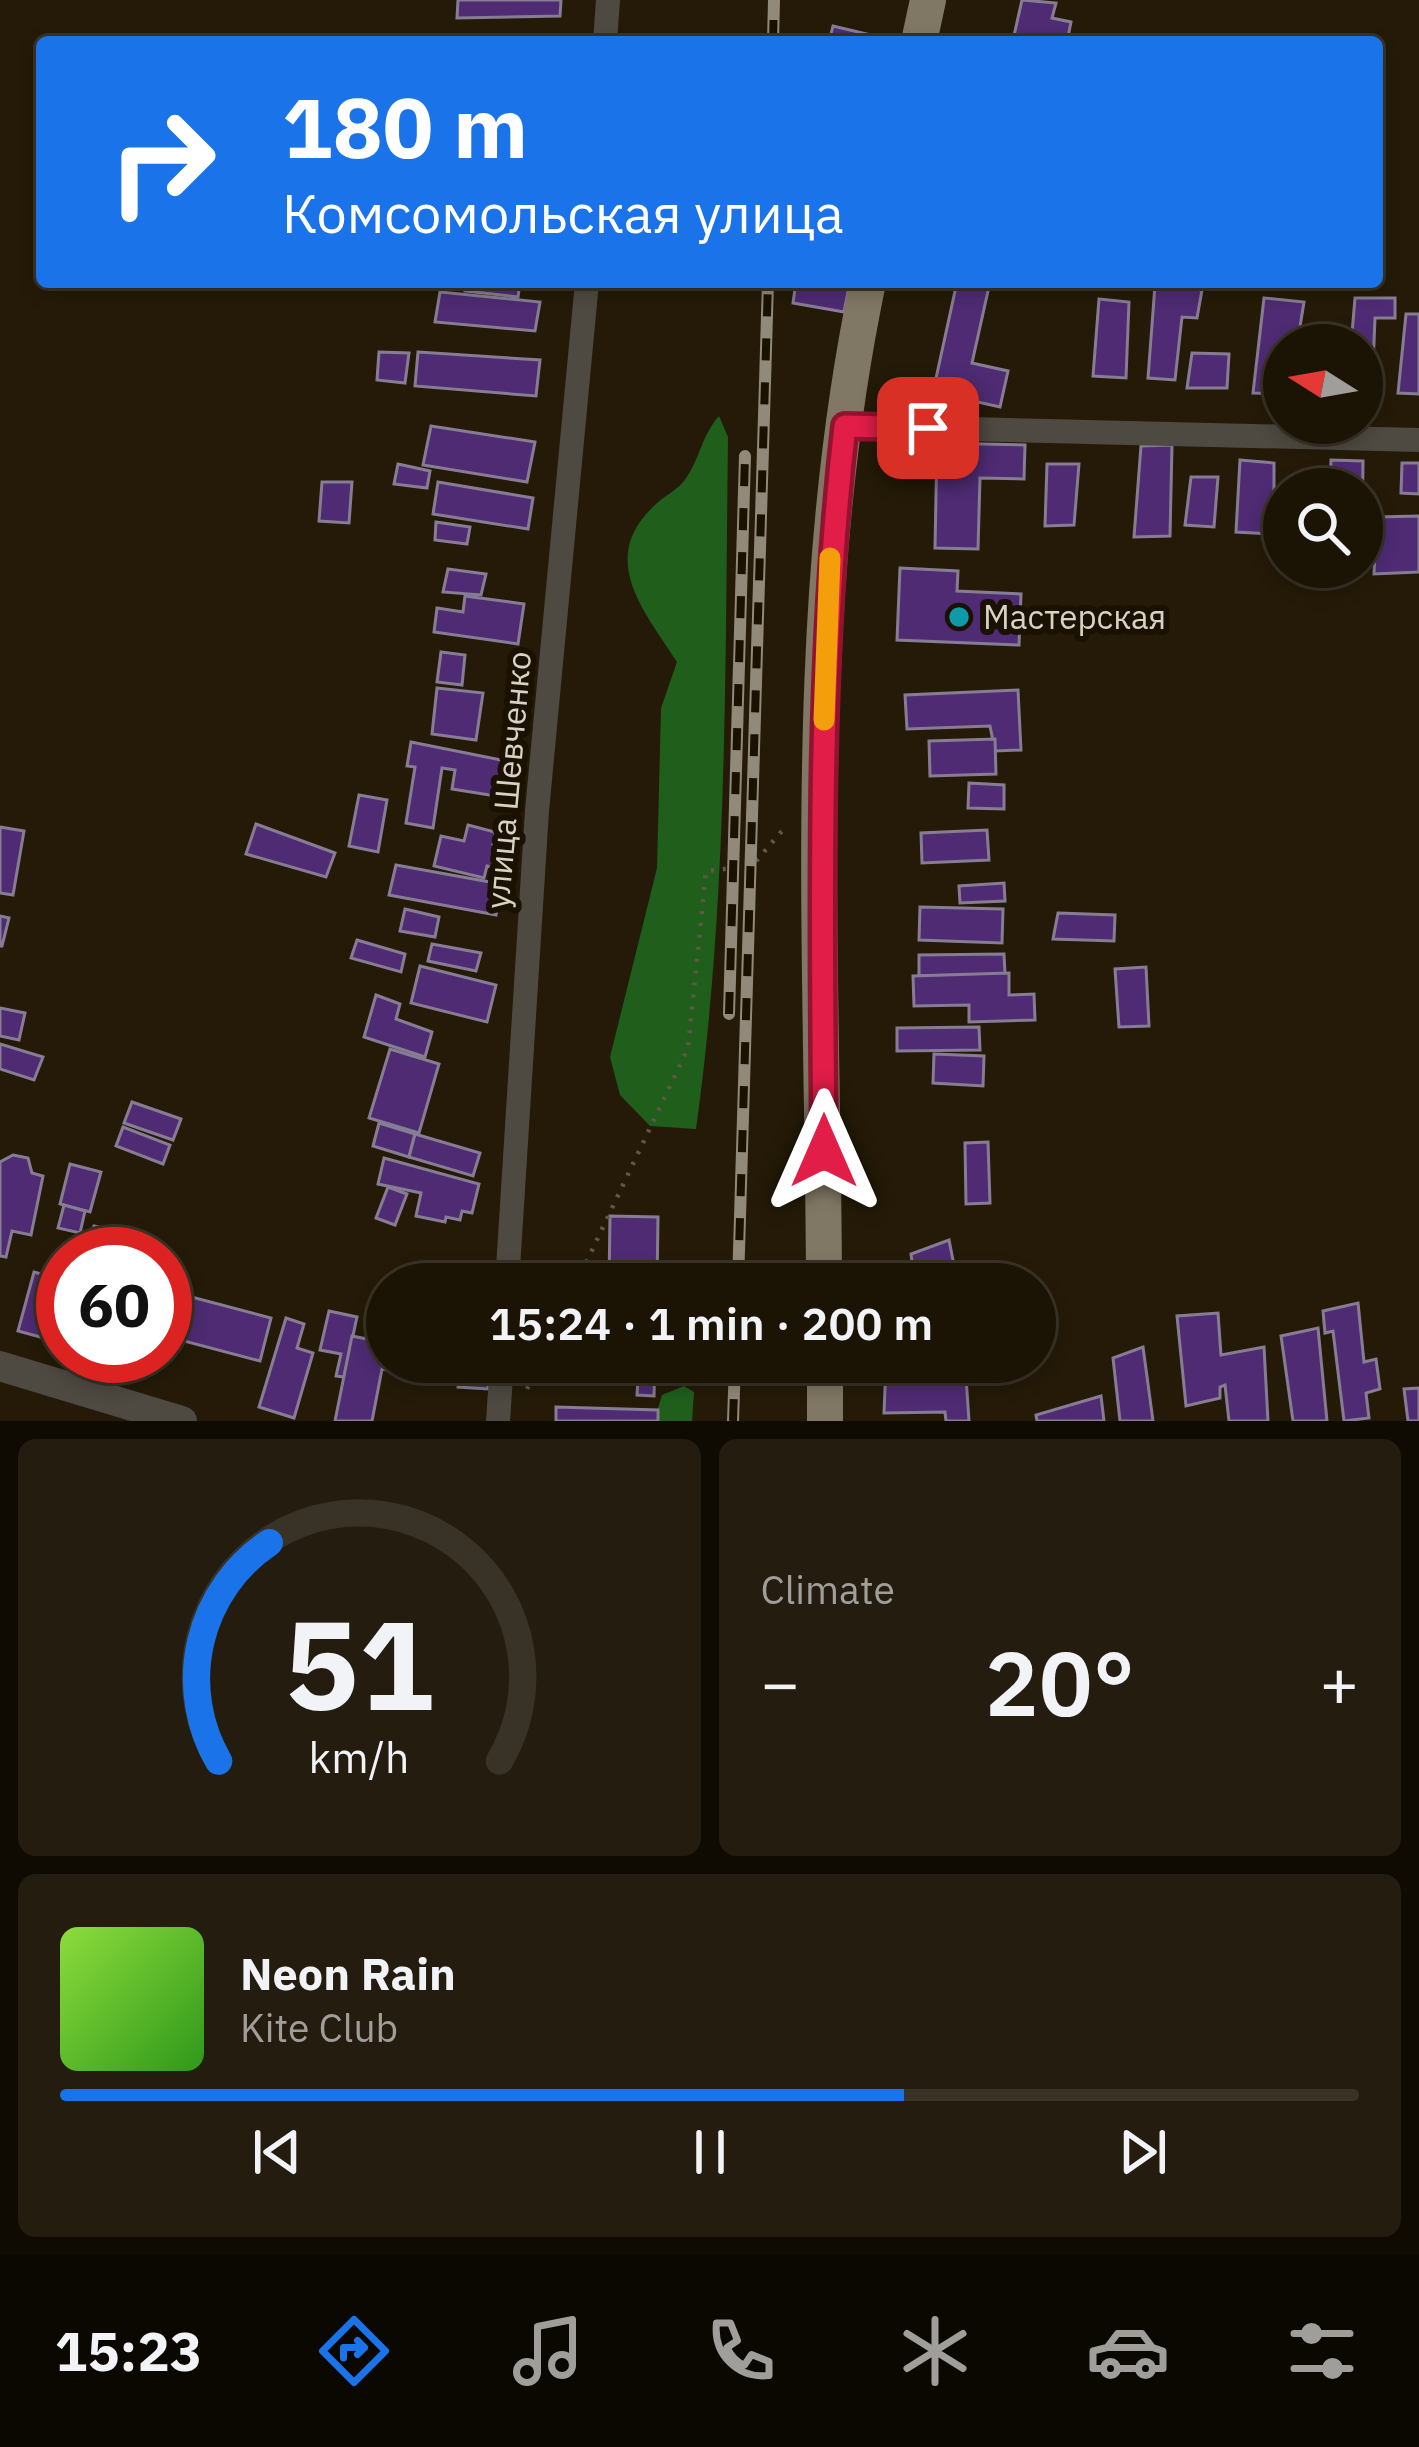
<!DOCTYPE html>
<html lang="en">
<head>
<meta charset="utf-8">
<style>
	:root { --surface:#1b1405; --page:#241d0f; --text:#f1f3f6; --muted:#a09e9a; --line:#393327; --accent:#1a73e8 }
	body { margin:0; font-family:"IBM Plex Sans",sans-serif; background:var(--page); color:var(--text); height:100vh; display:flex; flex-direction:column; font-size:45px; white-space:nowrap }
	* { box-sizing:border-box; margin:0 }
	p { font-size:39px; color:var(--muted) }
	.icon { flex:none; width:66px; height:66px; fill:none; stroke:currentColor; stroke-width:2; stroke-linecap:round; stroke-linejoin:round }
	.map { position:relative; height:1421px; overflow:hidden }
	.sheet { display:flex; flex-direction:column; gap:18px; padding:18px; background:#0f0b03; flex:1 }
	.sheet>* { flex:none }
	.guide { position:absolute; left:36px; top:36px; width:1347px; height:252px; border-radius:12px; box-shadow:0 6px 18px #0003,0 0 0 3px var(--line); background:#1a73e8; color:#fff; overflow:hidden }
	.needle { width:78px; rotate:281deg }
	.controls { position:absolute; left:1263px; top:324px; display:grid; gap:24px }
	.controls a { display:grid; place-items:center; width:120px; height:120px; border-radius:50%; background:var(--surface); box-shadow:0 6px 18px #0003,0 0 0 3px var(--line); font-size:60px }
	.speed { position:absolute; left:36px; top:1227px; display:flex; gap:24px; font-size:60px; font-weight:700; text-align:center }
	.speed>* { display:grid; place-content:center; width:156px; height:156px; border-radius:50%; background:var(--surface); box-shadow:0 6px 18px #0003,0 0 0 3px var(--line); line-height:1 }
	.speed .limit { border:18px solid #d22; background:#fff; color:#111 }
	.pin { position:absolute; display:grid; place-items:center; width:102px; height:102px; color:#fff; margin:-51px; border-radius:24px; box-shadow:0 6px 18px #0006 }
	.me { position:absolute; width:132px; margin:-66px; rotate:0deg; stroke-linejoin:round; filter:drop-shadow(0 0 9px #0008) }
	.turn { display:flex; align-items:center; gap:42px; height:252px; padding:0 48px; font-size:54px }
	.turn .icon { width:156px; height:156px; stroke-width:2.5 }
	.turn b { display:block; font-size:84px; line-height:102px }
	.big { font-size:90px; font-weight:600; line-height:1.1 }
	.sheet .card { flex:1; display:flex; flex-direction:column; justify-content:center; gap:18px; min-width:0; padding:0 42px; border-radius:18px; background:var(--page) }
	.sheet .dial { align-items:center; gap:0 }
	.dial svg { height:312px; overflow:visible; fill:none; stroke:var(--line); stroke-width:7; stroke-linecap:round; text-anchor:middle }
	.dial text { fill:var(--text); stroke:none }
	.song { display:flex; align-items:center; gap:36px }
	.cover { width:144px; height:144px; border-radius:18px; background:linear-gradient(135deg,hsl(90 70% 55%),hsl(110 70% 35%)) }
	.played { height:12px; border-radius:6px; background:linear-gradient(90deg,var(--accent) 65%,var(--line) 65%) }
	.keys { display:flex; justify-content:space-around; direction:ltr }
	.heat { display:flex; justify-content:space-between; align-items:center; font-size:66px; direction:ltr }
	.sheet .tiles { flex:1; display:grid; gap:18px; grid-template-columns:1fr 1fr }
	.card:last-child { grid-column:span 2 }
	.trip { position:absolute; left:366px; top:1263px; width:690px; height:120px; border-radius:60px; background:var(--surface); box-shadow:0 6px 18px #0003,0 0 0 3px var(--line); font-weight:600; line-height:120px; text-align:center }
	.dock { display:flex; height:192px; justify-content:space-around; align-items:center; background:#0b0802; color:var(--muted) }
	.dock .icon { width:84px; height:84px }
	.dock .current { color:var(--accent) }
	.dock b { font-size:54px; color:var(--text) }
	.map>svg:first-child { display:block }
</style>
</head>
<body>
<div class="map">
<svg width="1419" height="1421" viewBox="0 0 1419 1421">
	<rect width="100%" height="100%" fill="#241a07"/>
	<g fill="#1f5f1b">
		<path d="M719,416L728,437C725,668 728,900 696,1129L650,1126L620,1095L610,1057L657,868L661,708L677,662C646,613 596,559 655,505C664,496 676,491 684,481C700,460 701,436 719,416Z"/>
		<polygon points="684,1386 694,1392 692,1421 654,1421 662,1395"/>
	</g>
	<g fill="#4e2b73" stroke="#867d94" stroke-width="3">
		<polygon points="458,0 561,0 560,16 457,18"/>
		<polygon points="1022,0 1056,3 1052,18 1071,22 1067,42 1013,40"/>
		<polygon points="833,26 884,38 883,42 829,42"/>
		<polygon points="502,39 556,40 556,42 502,42"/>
		<polygon points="466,282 520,282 518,297 465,291"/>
		<polygon points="796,282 850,282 844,312 793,303"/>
		<polygon points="957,282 990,282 972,363 1008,371 1000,407 933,392"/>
		<polygon points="1155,285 1202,290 1197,318 1182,317 1175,380 1148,378"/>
		<polygon points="440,292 540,302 535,331 435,322"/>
		<polygon points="1264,298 1304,302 1297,345 1284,345 1284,394 1253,393"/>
		<polygon points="1355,298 1395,298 1395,318 1375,318 1372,392 1362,392 1362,345 1351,345"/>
		<polygon points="1099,299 1129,302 1126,378 1093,376"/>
		<polygon points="1406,314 1419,314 1419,394 1398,393"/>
		<polygon points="379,352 409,353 405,383 377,380"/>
		<polygon points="418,352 540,360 536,396 415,386"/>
		<polygon points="1192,353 1229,354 1227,388 1187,388"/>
		<polygon points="431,426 535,442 527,482 423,465"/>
		<polygon points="937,443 1025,445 1024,479 980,478 978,549 935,548"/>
		<polygon points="1172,445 1170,536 1134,537 1141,446"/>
		<polygon points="1240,460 1274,463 1274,534 1236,532"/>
		<polygon points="1331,460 1363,461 1362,546 1362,489 1330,489"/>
		<polygon points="1402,463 1419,463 1419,494 1401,493"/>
		<polygon points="398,464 430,471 427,488 394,484"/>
		<polygon points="1047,464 1079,464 1074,525 1045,526"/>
		<polygon points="1191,477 1218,477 1214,527 1185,525"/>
		<polygon points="322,482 352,482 349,523 319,521"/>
		<polygon points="438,482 533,498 528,529 433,514"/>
		<polygon points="1419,516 1419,572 1374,574 1377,517"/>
		<polygon points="436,522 470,527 467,544 435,540"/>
		<polygon points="900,568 958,571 957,591 1021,594 1019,645 897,640"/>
		<polygon points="448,569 486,574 481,595 443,592"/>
		<polygon points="465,596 524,604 518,644 434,632 437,608 463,612"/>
		<polygon points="441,652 465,655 462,685 437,682"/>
		<polygon points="437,688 483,693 476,740 432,734"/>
		<polygon points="1018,690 1021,750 995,751 990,726 907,729 905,695"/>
		<polygon points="995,739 996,774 930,776 929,741"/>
		<polygon points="411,742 521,764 515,799 452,789 455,770 442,768 433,828 406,823 415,767 407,766"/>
		<polygon points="969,783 1004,785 1004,809 968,808"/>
		<polygon points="359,795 387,800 378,852 349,846"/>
		<polygon points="256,824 335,853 326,877 246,854"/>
		<polygon points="468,825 495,832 493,844 501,845 496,868 487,866 484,878 434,866 441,836 464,841"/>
		<polygon points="0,827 24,831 13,895 0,893"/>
		<polygon points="987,830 989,860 922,863 921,833"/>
		<polygon points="396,865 501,884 496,915 389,895"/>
		<polygon points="1004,883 1005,901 960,903 959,886"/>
		<polygon points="920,907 1003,909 1002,943 919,940"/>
		<polygon points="405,909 439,917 435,937 400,931"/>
		<polygon points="1058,913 1115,915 1114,941 1053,939"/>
		<polygon points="0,916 9,918 2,946 0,946"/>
		<polygon points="357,940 405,954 401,972 351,958"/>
		<polygon points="432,944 481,953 476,971 428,961"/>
		<polygon points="1004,954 1005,974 919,976 919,955"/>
		<polygon points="420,966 496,985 487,1022 411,1003"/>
		<polygon points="1146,967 1149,1026 1119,1027 1115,969"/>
		<polygon points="1009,973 1009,995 1034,994 1035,1020 969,1022 969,1005 914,1006 913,976"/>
		<polygon points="376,995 400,1004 396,1019 432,1032 425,1057 364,1037"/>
		<polygon points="0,1008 25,1013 19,1040 0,1036"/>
		<polygon points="979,1027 980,1050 897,1051 897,1028"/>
		<polygon points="0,1044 43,1057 34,1080 0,1069"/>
		<polygon points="390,1049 439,1064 419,1133 369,1118"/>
		<polygon points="934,1054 984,1056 983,1086 933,1083"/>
		<polygon points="132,1102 181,1119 173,1140 124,1123"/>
		<polygon points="379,1123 415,1134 409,1157 373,1146"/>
		<polygon points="123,1127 170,1145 163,1164 116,1146"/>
		<polygon points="415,1134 480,1153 473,1176 409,1157"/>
		<polygon points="988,1142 990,1203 966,1204 965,1143"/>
		<polygon points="13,1155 28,1158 32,1173 43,1176 31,1235 12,1231 6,1257 0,1256 0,1162"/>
		<polygon points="384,1158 479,1184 472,1213 462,1211 460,1220 446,1217 445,1222 416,1216 421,1193 378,1184"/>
		<polygon points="70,1164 101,1172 90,1212 60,1204"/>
		<polygon points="388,1187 407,1194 395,1225 376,1218"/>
		<polygon points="64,1205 85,1211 80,1233 58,1228"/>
		<polygon points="610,1216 658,1217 657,1284 609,1284"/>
		<polygon points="94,1226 119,1232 114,1254 87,1254"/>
		<polygon points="949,1240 957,1280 915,1284 911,1254"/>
		<polygon points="34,1272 63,1280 55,1341 18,1331"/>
		<polygon points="1006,1274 1007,1284 973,1284 972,1280"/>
		<polygon points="184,1295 271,1318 260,1361 184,1341 189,1323 178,1320"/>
		<polygon points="1358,1303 1364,1362 1376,1359 1380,1389 1366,1393 1369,1418 1344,1421 1333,1331 1325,1333 1323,1311"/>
		<polygon points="329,1311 357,1317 344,1377 336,1376 341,1354 320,1350"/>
		<polygon points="1218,1313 1221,1355 1264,1347 1268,1421 1229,1421 1225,1385 1220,1387 1220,1398 1186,1406 1177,1316"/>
		<polygon points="286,1318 304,1324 297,1348 313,1353 294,1418 259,1407"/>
		<polygon points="1318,1328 1327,1421 1293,1421 1281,1336"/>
		<polygon points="352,1336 387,1343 387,1362 449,1362 445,1381 382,1369 372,1421 335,1421"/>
		<polygon points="1143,1347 1153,1421 1120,1421 1113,1358"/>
		<polygon points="459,1362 490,1362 488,1389 458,1387"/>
		<polygon points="965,1362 969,1421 946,1421 945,1412 884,1413 886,1364"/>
		<polygon points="639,1364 655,1364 654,1396 637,1395"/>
		<polygon points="1419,1388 1419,1421 1408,1421 1404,1389"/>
		<polygon points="1101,1396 1104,1421 1037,1421 1036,1415"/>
		<polygon points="556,1407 658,1410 658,1421 556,1421"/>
	</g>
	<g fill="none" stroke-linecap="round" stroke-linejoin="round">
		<g stroke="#605847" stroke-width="4.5" stroke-dasharray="3 9" stroke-linecap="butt">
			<polyline points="576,1284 688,1048 706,871 752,866 787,825"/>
			<polyline points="527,1389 539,1362"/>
		</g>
		<g stroke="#4e4a41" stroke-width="24">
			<polyline points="605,42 608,0"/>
			<polyline points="845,426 1419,440"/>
			<polyline points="507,1284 537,811 587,282"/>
			<polyline points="498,1421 502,1362"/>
		</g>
		<polyline stroke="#4e4a41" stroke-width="30" points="0,1366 182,1421"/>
		<g stroke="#807764" stroke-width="36">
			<polyline points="919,42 928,0"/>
			<path d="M824,1284C823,952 799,609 868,282"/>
			<polyline points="825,1362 825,1421"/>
		</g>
		<g stroke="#91897a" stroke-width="12">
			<g id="rail">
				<polyline points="773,42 774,0"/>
				<polyline points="729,1014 745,456"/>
				<polyline points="738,1284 768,282"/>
				<polyline points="733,1421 735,1362"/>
			</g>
		</g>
		<use href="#rail" stroke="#1a1101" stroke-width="8" stroke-dasharray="22" stroke-linecap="butt"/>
	</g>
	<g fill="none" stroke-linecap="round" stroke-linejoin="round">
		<g stroke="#92132f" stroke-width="30">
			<path id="route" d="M824,1151C822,909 817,667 845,426L928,428"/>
		</g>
		<use href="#route" stroke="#e11d48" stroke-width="21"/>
		<polyline stroke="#f59e0b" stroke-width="21" points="824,720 830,558"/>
	</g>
	<circle fill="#0f9aa8" stroke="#1a1101" stroke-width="4.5" cx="959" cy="617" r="12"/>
	<g text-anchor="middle" stroke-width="12" stroke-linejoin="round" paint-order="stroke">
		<g font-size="33" fill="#d8d2c6" stroke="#1a1101" text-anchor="start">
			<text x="983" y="629">Мастерская</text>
		</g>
		<g font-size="33" fill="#d8d2c6" stroke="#1a1101">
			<text transform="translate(508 780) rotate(-85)" y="12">улица Шевченко</text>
		</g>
	</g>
</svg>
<div class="controls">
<a><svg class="needle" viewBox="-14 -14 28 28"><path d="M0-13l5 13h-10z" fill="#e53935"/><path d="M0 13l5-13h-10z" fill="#a09e9a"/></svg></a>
<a><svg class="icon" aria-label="search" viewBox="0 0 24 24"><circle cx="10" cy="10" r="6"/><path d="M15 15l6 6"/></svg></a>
</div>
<div class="speed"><div class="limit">60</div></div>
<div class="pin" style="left:928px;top:428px;background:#d93025"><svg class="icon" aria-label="arrive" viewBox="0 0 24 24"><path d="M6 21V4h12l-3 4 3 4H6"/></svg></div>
<svg class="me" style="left:824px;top:1151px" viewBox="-20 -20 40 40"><path d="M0-17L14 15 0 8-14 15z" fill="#e11d48" stroke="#fff" stroke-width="4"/></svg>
<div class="trip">15:24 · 1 min · 200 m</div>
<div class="guide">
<div class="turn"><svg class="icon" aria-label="right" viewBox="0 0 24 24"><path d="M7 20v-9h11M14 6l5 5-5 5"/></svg><div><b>180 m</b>Комсомольская улица</div></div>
</div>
</div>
<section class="sheet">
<div class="tiles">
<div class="card dial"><svg viewBox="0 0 100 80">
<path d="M14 69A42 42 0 1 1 86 69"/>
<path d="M14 69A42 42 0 0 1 27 13" stroke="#1a73e8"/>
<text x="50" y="56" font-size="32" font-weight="700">51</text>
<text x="50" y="72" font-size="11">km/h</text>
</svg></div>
<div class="card"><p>Climate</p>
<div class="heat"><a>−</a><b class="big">20°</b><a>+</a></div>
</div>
<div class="card">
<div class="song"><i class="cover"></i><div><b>Neon Rain</b><p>Kite Club</p></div></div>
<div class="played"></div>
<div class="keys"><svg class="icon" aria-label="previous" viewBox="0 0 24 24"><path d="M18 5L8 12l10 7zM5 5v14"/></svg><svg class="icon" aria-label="pause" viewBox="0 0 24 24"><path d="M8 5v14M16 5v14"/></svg><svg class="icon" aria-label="next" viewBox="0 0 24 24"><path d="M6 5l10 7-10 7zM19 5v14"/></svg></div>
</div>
</div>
</section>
<nav class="dock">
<b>15:23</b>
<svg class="icon current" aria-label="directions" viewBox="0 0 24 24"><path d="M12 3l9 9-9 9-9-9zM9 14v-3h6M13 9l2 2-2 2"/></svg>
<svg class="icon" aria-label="music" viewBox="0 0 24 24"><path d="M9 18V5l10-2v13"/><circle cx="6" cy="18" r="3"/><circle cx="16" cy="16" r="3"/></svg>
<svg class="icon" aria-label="phone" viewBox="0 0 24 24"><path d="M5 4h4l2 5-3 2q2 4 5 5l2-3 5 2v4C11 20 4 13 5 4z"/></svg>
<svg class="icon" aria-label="climate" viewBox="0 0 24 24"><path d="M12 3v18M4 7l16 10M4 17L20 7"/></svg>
<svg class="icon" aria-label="car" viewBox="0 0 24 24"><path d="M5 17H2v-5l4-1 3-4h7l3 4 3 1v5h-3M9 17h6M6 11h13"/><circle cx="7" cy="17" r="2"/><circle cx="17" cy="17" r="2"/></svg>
<svg class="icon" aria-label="filters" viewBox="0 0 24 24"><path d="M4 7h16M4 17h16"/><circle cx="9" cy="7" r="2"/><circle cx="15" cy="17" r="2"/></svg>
</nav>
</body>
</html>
